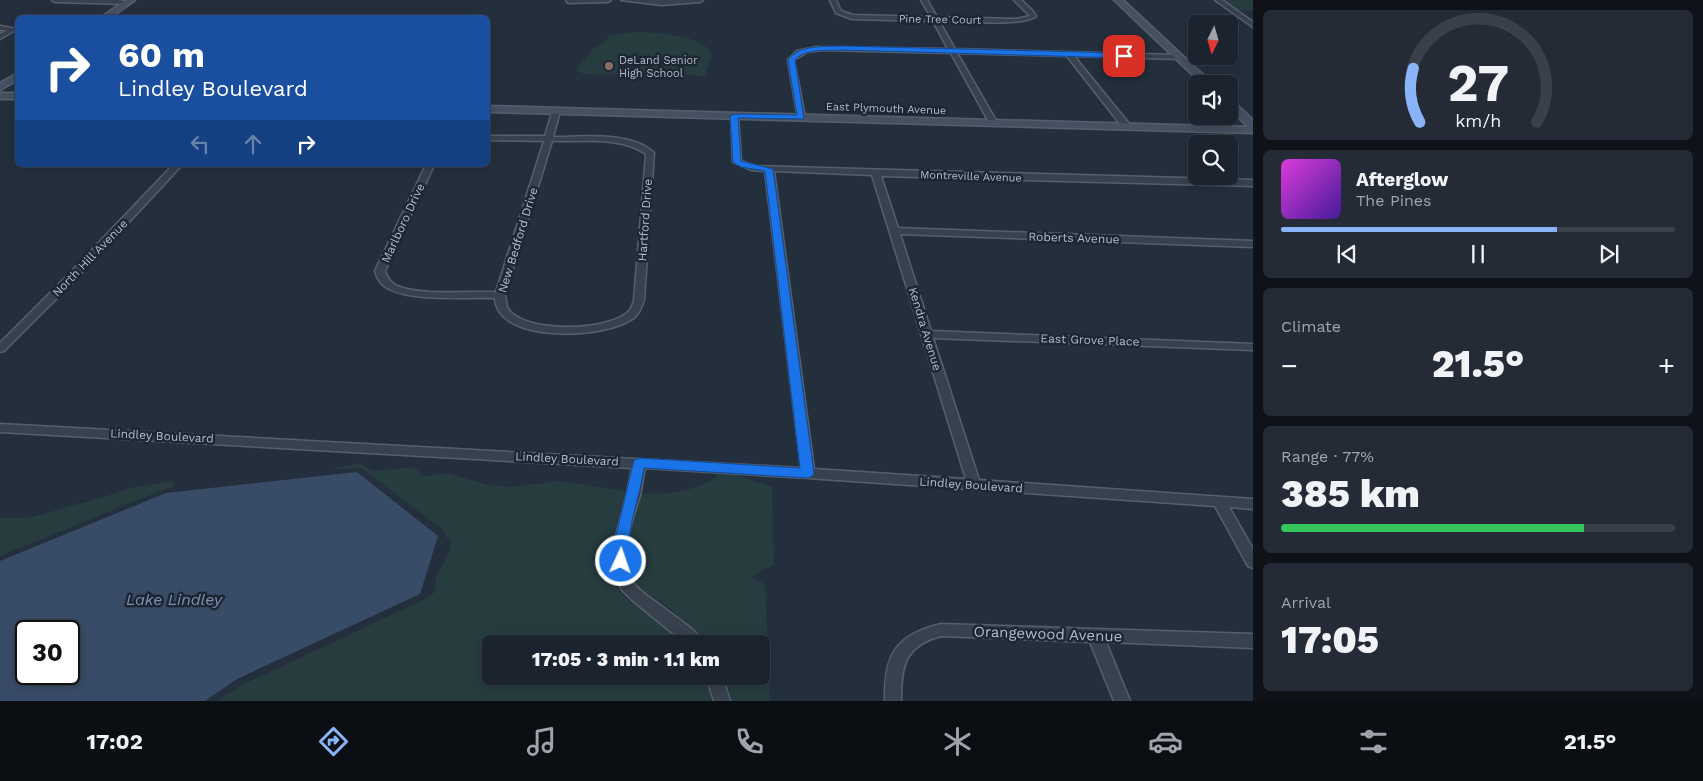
<!DOCTYPE html>
<html lang="en">
<head>
<meta charset="utf-8">
<style>
	:root { --surface:#1b232e; --page:#242b36; --text:#f1f3f6; --muted:#a0a4aa; --line:#39404a; --accent:#8ab4f8 }
	body { margin:0; font-family:"Work Sans",sans-serif; background:var(--page); color:var(--text); height:100vh; display:flex; flex-direction:column; font-size:19px; white-space:nowrap }
	* { box-sizing:border-box; margin:0 }
	p { font-size:16px; color:var(--muted) }
	.icon { flex:none; width:28px; height:28px; fill:none; stroke:currentColor; stroke-width:2; stroke-linecap:round; stroke-linejoin:round }
	.map { position:relative; flex:1; overflow:hidden }
	.details { display:flex; flex-direction:column; gap:10px; padding:10px; background:#0f1319; width:450px }
	.details>* { flex:none }
	.guide { position:absolute; left:15px; top:15px; width:475px; height:152px; border-radius:8px; box-shadow:0 2px 12px #0003,0 0 0 1px var(--line); background:#1a4fa0; color:#fff; overflow:hidden }
	.needle { width:32px; rotate:185deg }
	.buttons { position:absolute; left:1188px; top:15px; display:grid; gap:10px }
	.buttons a { display:grid; place-items:center; width:50px; height:50px; border-radius:8px; background:var(--surface); box-shadow:0 2px 12px #0003,0 0 0 1px var(--line); font-size:25px }
	.speed { position:absolute; left:15px; top:620px; display:flex; gap:10px; font-size:25px; font-weight:700; text-align:center }
	.speed>* { display:grid; place-content:center; width:65px; height:65px; border-radius:50%; background:var(--surface); box-shadow:0 2px 12px #0003,0 0 0 1px var(--line); line-height:1 }
	.speed .limit { border:2px solid #111; border-radius:8px; background:#fff; color:#111 }
	.pin { position:absolute; display:grid; place-items:center; width:42px; height:42px; color:#fff; margin:-21px; border-radius:10px; box-shadow:0 2px 8px #0006 }
	.me { position:absolute; width:55px; margin:-28px; rotate:3deg; stroke-linejoin:round; filter:drop-shadow(0 0 4px #0008) }
	.turn { display:flex; align-items:center; gap:18px; height:105px; padding:0 20px; font-size:22px }
	.turn .icon { width:65px; height:65px; stroke-width:2.5 }
	.turn b { display:block; font-size:35px; line-height:42px }
	.lanes { display:flex; align-items:center; height:48px; padding:0 20px; background:#0003; justify-content:center; gap:25px; direction:ltr }
	.lanes .off { opacity:.35 }
	.big { font-size:38px; font-weight:800; line-height:1.1 }
	.details .card { flex:1; display:flex; flex-direction:column; justify-content:center; gap:8px; min-width:0; padding:0 18px; border-radius:8px; background:var(--page) }
	.details .dial { align-items:center; gap:0 }
	.dial svg { height:130px; overflow:visible; fill:none; stroke:var(--line); stroke-width:7; stroke-linecap:round; text-anchor:middle }
	.dial text { fill:var(--text); stroke:none }
	.song { display:flex; align-items:center; gap:15px }
	.cover { width:60px; height:60px; border-radius:8px; background:linear-gradient(135deg,hsl(300 70% 55%),hsl(260 70% 35%)) }
	.played { height:5px; border-radius:2px; background:linear-gradient(90deg,var(--accent) 70%,var(--line) 70%) }
	.keys { display:flex; justify-content:space-around; direction:ltr }
	.heat { display:flex; justify-content:space-between; align-items:center; font-size:28px; direction:ltr }
	.charge { height:8px; border-radius:4px; background:linear-gradient(90deg,#34c759 77%,var(--line) 0) }
	.trip { position:absolute; left:482px; top:635px; width:288px; height:50px; border-radius:8px; background:var(--surface); box-shadow:0 2px 12px #0003,0 0 0 1px var(--line); font-weight:800; line-height:50px; text-align:center }
	.tab-bar { display:flex; height:80px; justify-content:space-around; align-items:center; background:#0b0e12; color:var(--muted) }
	.tab-bar .icon { width:35px; height:35px }
	.tab-bar .on { color:var(--accent) }
	.tab-bar b { font-size:22px; color:var(--text) }
	main { display:flex; flex:1; min-height:0 }
	.map>svg:first-child { display:block }
</style>
</head>
<body>
<main>
<div class="map">
<svg width="1253" height="701" viewBox="0 0 1253 701">
	<rect width="100%" height="100%" fill="#242f3e"/>
	<g fill="#263c3f">
		<polygon points="1221,0 1253,0 1253,11 1235,10"/>
		<path d="M633,32C654,32 701,34 712,54L705,76C665,73 625,75 584,74L576,70L594,48L605,42L609,35Z"/>
		<path d="M360,463L372,471L413,467L425,476L448,473L488,485L511,487L559,481L626,491C616,525 598,574 629,601C633,604 638,606 642,609C657,619 672,631 684,644H491V676H705L713,701H217L240,686L425,599L434,593L437,574L449,553L451,541L445,536L444,531L362,468L329,470Z"/>
		<path d="M720,474L737,475L772,487L774,564L750,578L765,584L770,701H731L724,676H761V644H707C691,626 673,609 652,596C645,592 635,587 632,580C621,552 634,520 642,493C667,495 700,491 720,474Z"/>
		<polygon points="173,481 174,487 165,489 0,556 0,518 28,518 104,497 129,488"/>
	</g>
	<path fill="#394c67" fill-rule="evenodd" d="M357,472L438,536L420,594L237,679L205,701H0V561L166,493ZM26,631H69V674H26Z"/>
	<g fill="none" stroke-linecap="round" stroke-linejoin="round">
		<g stroke="#565f6c" stroke-width="3">
			<g id="street">
				<polygon points="52,0 118,0 130,2 127,4 55,2"/>
				<polygon points="566,0 611,0 608,2 568,3"/>
				<polygon points="621,0 703,0 700,2 661,5"/>
				<path d="M830,0H836L841,11L853,15L931,17L921,0H927L937,17L1016,19L1030,16L1014,0H1021L1032,10L1036,16C1026,27 956,21 939,21L955,49L1179,55L1182,57L1179,59L1074,56L1130,125L1131,127L1127,129H1124L1067,56L957,53L998,124L994,126L990,124L951,53L822,50L807,52L794,60L805,117L798,119L788,60L797,51L816,47L948,49L933,21L852,19L836,13Z"/>
				<polygon points="1215,0 1222,0 1253,22 1253,27"/>
				<polygon points="0,26 17,29 0,39 0,34 7,30 0,30"/>
				<path d="M553,109L560,111L553,137C583,137 632,131 654,153L644,300C642,306 640,312 635,317C609,339 497,345 495,298C466,297 414,302 389,289C382,286 377,279 375,271L426,165H434L385,271C387,278 391,283 397,286C420,296 470,291 496,292L544,141L488,140V136H545ZM552,141C583,142 619,136 646,154L634,300C633,304 632,308 629,311C610,332 520,334 507,307L505,295Z"/>
				<path d="M731,114L738,116L741,161L755,166L1253,180V186L881,176L898,228L1253,241V247L900,234L931,331L1253,344V350L933,338L979,480L1253,499V509L1229,507L1253,549V568L1248,566L1215,506L808,478L645,468C643,477 642,486 640,495C633,520 617,556 632,581C639,592 654,600 664,608C677,618 696,629 704,644H686L632,600L622,590L614,574L613,547L627,493L632,468L0,432V424L801,468L765,171L751,170L733,162ZM774,171L872,175L966,479L814,469Z"/>
				<polygon points="173,165 182,165 76,279 4,351 0,352 0,343 68,275"/>
				<path d="M941,624L1253,634V648L1106,642L1130,701H1114L1090,642L941,636C904,646 901,667 901,701H885C884,655 895,635 941,624Z"/>
				<polygon points="706,676 722,676 730,701 714,701"/>
			</g>
		</g>
		<g stroke="#565f6c" stroke-width="3">
			<g id="secondary">
				<polygon points="126,0 135,0 110,18 100,18"/>
				<polygon points="1114,0 1123,0 1213,84 1202,84"/>
				<polygon points="18,73 18,80 0,90 0,83"/>
				<rect x="0" y="93" width="18" height="6"/>
				<polygon points="1229,100 1233,101 1253,120 1253,133 488,112 488,106 1248,127 1229,108"/>
			</g>
		</g>
		<use href="#street" fill="#38414e" fill-rule="evenodd"/>
		<use href="#secondary" fill="#465061" fill-rule="evenodd"/>
	</g>
	<path fill="#1a73e8" stroke="#114b97" d="M842,46L1124,53L1127,56L1124,58L842,50C828,51 804,48 795,60L804,119L738,118L741,161L773,169L814,473L812,476L808,478L644,468C641,488 635,506 631,526C629,535 628,561 626,565L621,567L616,565L612,552L634,460L639,458L800,468L765,171L741,167L733,162L730,116L734,114L797,115L788,60C800,44 824,47 842,46Z"/>
	<circle fill="#8d6e63" stroke="#1d2633" stroke-width="2" cx="609" cy="66" r="5"/>
	<g text-anchor="middle" stroke-width="5" stroke-linejoin="round" paint-order="stroke">
		<g font-size="11" fill="#b4bcc9" stroke="#1d2633">
			<text transform="translate(940 19) rotate(1)" y="4">Pine Tree Court</text>
			<text transform="translate(886 108) rotate(2)" y="4">East Plymouth Avenue</text>
			<text transform="translate(971 176) rotate(2)" y="4">Montreville Avenue</text>
		</g>
		<g font-size="11" fill="#b4bcc9" stroke="#1d2633" text-anchor="start">
			<text x="619" y="64">DeLand Senior<tspan x="619" dy="13">High School</tspan></text>
		</g>
		<g font-size="12" fill="#b4bcc9" stroke="#1d2633">
			<text transform="translate(645 220) rotate(-86)" y="4">Hartford Drive</text>
			<text transform="translate(403 223) rotate(-65)" y="4">Marlboro Drive</text>
			<text transform="translate(1074 238) rotate(2)" y="4">Roberts Avenue</text>
			<text transform="translate(518 240) rotate(-73)" y="4">New Bedford Drive</text>
			<text transform="translate(90 258) rotate(-46)" y="4">North Hill Avenue</text>
			<text transform="translate(925 329) rotate(73)" y="4">Kendra Avenue</text>
			<text transform="translate(1090 340) rotate(2)" y="4">East Grove Place</text>
			<text transform="translate(162 436) rotate(3)" y="4">Lindley Boulevard</text>
			<text transform="translate(567 459) rotate(3)" y="4">Lindley Boulevard</text>
			<text transform="translate(971 485) rotate(4)" y="4">Lindley Boulevard</text>
		</g>
		<g font-size="15" fill="#b4bcc9" stroke="#1d2633">
			<text transform="translate(1048 634) rotate(2)" y="5">Orangewood Avenue</text>
		</g>
		<g font-size="16" font-style="italic" fill="#7c92b1" stroke="#1d2633">
			<text x="174" y="605">Lake Lindley</text>
		</g>
	</g>
</svg>
<div class="buttons">
<a><svg class="needle" viewBox="-14 -14 28 28"><path d="M0-13l5 13h-10z" fill="#e53935"/><path d="M0 13l5-13h-10z" fill="#a0a4aa"/></svg></a>
<a><svg class="icon" aria-label="sound" viewBox="0 0 24 24"><path d="M4 9h4l5-4v14l-5-4H4zM17 9q2 3 0 6"/></svg></a>
<a><svg class="icon" aria-label="search" viewBox="0 0 24 24"><circle cx="10" cy="10" r="6"/><path d="M15 15l6 6"/></svg></a>
</div>
<div class="speed"><div class="limit">30</div></div>
<div class="pin" style="left:1124px;top:56px;background:#d93025"><svg class="icon" aria-label="arrive" viewBox="0 0 24 24"><path d="M6 21V4h12l-3 4 3 4H6"/></svg></div>
<svg class="me" style="left:621px;top:561px" viewBox="-20 -20 40 40"><circle r="17" fill="#1a73e8" stroke="#fff" stroke-width="3"/><path d="M0-11L8 9 0 5-8 9z" fill="#fff"/></svg>
<div class="trip">17:05 · 3 min · 1.1 km</div>
<div class="guide">
<div class="turn"><svg class="icon" aria-label="right" viewBox="0 0 24 24"><path d="M7 20v-9h11M14 6l5 5-5 5"/></svg><div><b>60 m</b>Lindley Boulevard</div></div>
<div class="lanes"><svg class="icon off" aria-label="left" viewBox="0 0 24 24"><path d="M17 20v-9H6M10 6l-5 5 5 5"/></svg><svg class="icon off" aria-label="ahead" viewBox="0 0 24 24"><path d="M12 20V5M6 11l6-6 6 6"/></svg><svg class="icon" aria-label="right" viewBox="0 0 24 24"><path d="M7 20v-9h11M14 6l5 5-5 5"/></svg></div>
</div>
</div>
<section class="details">
<div class="card dial"><svg viewBox="0 0 100 80">
<path d="M14 69A42 42 0 1 1 86 69"/>
<path d="M14 69A42 42 0 0 1 10 36" stroke="#8ab4f8"/>
<text x="50" y="56" font-size="32" font-weight="700">27</text>
<text x="50" y="72" font-size="11">km/h</text>
</svg></div>
<div class="card">
<div class="song"><i class="cover"></i><div><b>Afterglow</b><p>The Pines</p></div></div>
<div class="played"></div>
<div class="keys"><svg class="icon" aria-label="previous" viewBox="0 0 24 24"><path d="M18 5L8 12l10 7zM5 5v14"/></svg><svg class="icon" aria-label="pause" viewBox="0 0 24 24"><path d="M8 5v14M16 5v14"/></svg><svg class="icon" aria-label="next" viewBox="0 0 24 24"><path d="M6 5l10 7-10 7zM19 5v14"/></svg></div>
</div>
<div class="card"><p>Climate</p>
<div class="heat"><a>−</a><b class="big">21.5°</b><a>+</a></div>
</div>
<div class="card"><p>Range · 77%</p><b class="big">385 km</b><div class="charge"></div></div>
<div class="card"><p>Arrival</p><b class="big">17:05</b></div>
</section>
</main>
<nav class="tab-bar">
<b>17:02</b>
<svg class="icon on" aria-label="directions" viewBox="0 0 24 24"><path d="M12 3l9 9-9 9-9-9zM9 14v-3h6M13 9l2 2-2 2"/></svg>
<svg class="icon" aria-label="music" viewBox="0 0 24 24"><path d="M9 18V5l10-2v13"/><circle cx="6" cy="18" r="3"/><circle cx="16" cy="16" r="3"/></svg>
<svg class="icon" aria-label="phone" viewBox="0 0 24 24"><path d="M5 4h4l2 5-3 2q2 4 5 5l2-3 5 2v4C11 20 4 13 5 4z"/></svg>
<svg class="icon" aria-label="climate" viewBox="0 0 24 24"><path d="M12 3v18M4 7l16 10M4 17L20 7"/></svg>
<svg class="icon" aria-label="car" viewBox="0 0 24 24"><path d="M5 17H2v-5l4-1 3-4h7l3 4 3 1v5h-3M9 17h6M6 11h13"/><circle cx="7" cy="17" r="2"/><circle cx="17" cy="17" r="2"/></svg>
<svg class="icon" aria-label="filters" viewBox="0 0 24 24"><path d="M4 7h16M4 17h16"/><circle cx="9" cy="7" r="2"/><circle cx="15" cy="17" r="2"/></svg>
<b>21.5°</b>
</nav>
</body>
</html>
